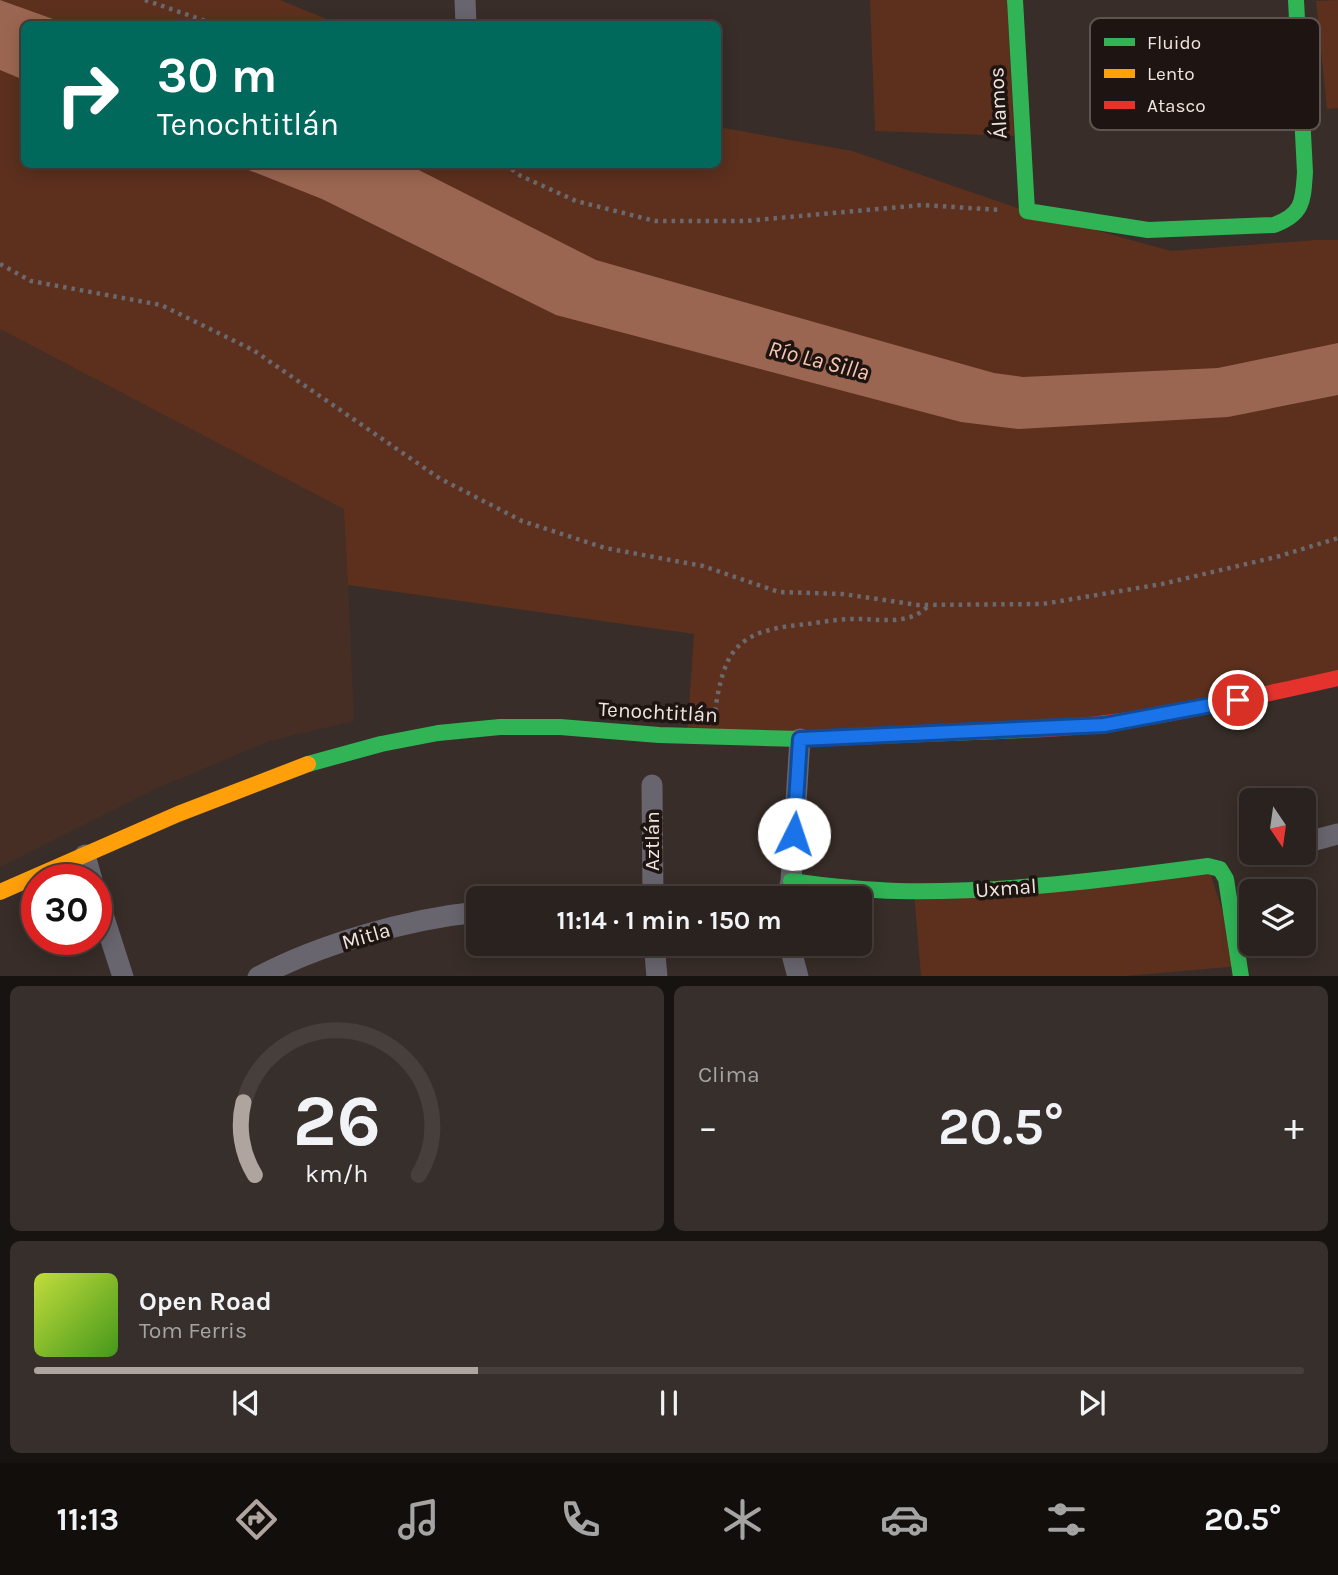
<!DOCTYPE html>
<html lang="es">
<head>
<meta charset="utf-8">
<style>
	:root { --surface:#2a221e; --page:#362f2b; --text:#f1f3f6; --muted:#a5a4a4; --line:#463f3c; --accent:#b0a49e }
	body { margin:0; font-family:Karla,sans-serif; background:var(--page); color:var(--text); height:100vh; display:flex; flex-direction:column; font-size:26px; white-space:nowrap }
	* { box-sizing:border-box; margin:0 }
	p { font-size:23px; color:var(--muted) }
	.icon { flex:none; width:38px; height:38px; fill:none; stroke:currentColor; stroke-width:2; stroke-linecap:round; stroke-linejoin:round }
	.map { position:relative; height:976px; overflow:hidden }
	.details { display:flex; flex-direction:column; gap:10px; padding:10px; background:#171310; flex:1 }
	.details>* { flex:none }
	.guide { position:absolute; left:21px; top:21px; width:700px; height:147px; border-radius:10px; box-shadow:0 4px 18px #0003,0 0 0 2px var(--line); background:#00695c; color:#fff; overflow:hidden }
	.needle { width:46px; rotate:167deg }
	.tools { position:absolute; left:1239px; top:788px; display:grid; gap:14px }
	.tools a { display:grid; place-items:center; width:77px; height:77px; border-radius:10px; background:var(--surface); box-shadow:0 4px 18px #0003,0 0 0 2px var(--line); font-size:35px }
	.speed { position:absolute; left:21px; top:864px; display:flex; gap:14px; font-size:35px; font-weight:700; text-align:center }
	.speed>* { display:grid; place-content:center; width:91px; height:91px; border-radius:50%; background:var(--surface); box-shadow:0 4px 18px #0003,0 0 0 2px var(--line); line-height:1 }
	.speed .limit { border:10px solid #d22; background:#fff; color:#111 }
	.pin { position:absolute; display:grid; place-items:center; width:60px; height:60px; color:#fff; margin:-30px; border:4px solid #fff; border-radius:50%; box-shadow:0 2px 7px #0007 }
	.me { position:absolute; width:77px; margin:-38px; rotate:4deg; stroke-linejoin:round; filter:drop-shadow(0 0 5px #0008) }
	.turn { display:flex; align-items:center; gap:24px; height:147px; padding:0 21px; font-size:32px }
	.turn .icon { width:91px; height:91px; stroke-width:2.5 }
	.turn b { display:block; font-size:49px; line-height:60px }
	.big { font-size:52px; font-weight:700; line-height:1.1 }
	.details .widget { flex:1; display:flex; flex-direction:column; justify-content:center; gap:10px; min-width:0; padding:0 24px; border-radius:10px; background:var(--page) }
	.details .dial { align-items:center; gap:0 }
	.dial svg { height:182px; overflow:visible; fill:none; stroke:var(--line); stroke-width:7; stroke-linecap:round; text-anchor:middle }
	.dial text { fill:var(--text); stroke:none }
	.song { display:flex; align-items:center; gap:21px }
	.cover { width:84px; height:84px; border-radius:10px; background:linear-gradient(135deg,hsl(70 70% 55%),hsl(100 70% 35%)) }
	.played { height:7px; border-radius:4px; background:linear-gradient(90deg,var(--accent) 35%,var(--line) 35%) }
	.keys { display:flex; justify-content:space-around; direction:ltr }
	.heat { display:flex; justify-content:space-between; align-items:center; font-size:38px; direction:ltr }
	.details .tiles { flex:1; display:grid; gap:10px; grid-template-columns:1fr 1fr }
	.widget:last-child { grid-column:span 2 }
	.trip { position:absolute; left:466px; top:886px; width:406px; height:70px; border-radius:10px; background:var(--surface); box-shadow:0 4px 18px #0003,0 0 0 2px var(--line); font-weight:700; line-height:70px; text-align:center }
	.dock { display:flex; height:112px; justify-content:space-around; align-items:center; background:#110e0c; color:var(--muted) }
	.dock .icon { width:49px; height:49px }
	.dock .selected { color:var(--accent) }
	.dock b { font-size:32px; color:var(--text) }
	.map>svg:first-child { display:block }
</style>
</head>
<body>
<div class="map">
<svg width="1338" height="977" viewBox="0 0 1338 977">
	<rect width="100%" height="100%" fill="#382d28"/>
	<polygon fill="#462e24" points="0,329 345,509 354,721 270,741 155,789 0,867"/>
	<g fill="#5c301d">
		<polygon points="0,0 280,0 339,24 24,24 24,164 718,164 718,127 852,151 1026,211 1171,251 1316,240 1338,240 1338,678 1163,716 687,736 694,634 348,585 344,509 0,329"/>
		<polygon points="870,0 1007,0 1014,136 875,131"/>
		<polygon points="1338,0 1338,108 1327,109 1316,1"/>
		<polygon points="1208,866 1240,966 1114,977 921,976 914,892"/>
	</g>
	<g fill="#9b6651">
		<polygon points="0,0 67,24 24,24 24,80 0,70"/>
		<polygon points="236,165 409,165 596,260 994,373 1023,377 1218,368 1338,343 1338,395 1228,417 1019,429 961,422 556,315 322,199"/>
	</g>
	<g fill="none" stroke-linecap="round" stroke-linejoin="round">
		<g stroke="#6b686e" stroke-width="4.5" stroke-dasharray="3.5 5" stroke-linecap="butt">
			<polyline points="145,0 214,24"/>
			<polyline points="505,164 521,176 576,201 655,221 745,221 922,205 1001,210"/>
			<polyline points="0,264 31,281 161,305 253,350 439,478 522,521 605,548 703,566 779,592 843,594 918,605 1043,604 1162,584 1280,556 1338,538"/>
			<path d="M715,711C724,652 735,632 798,625C819,623 840,618 862,619C886,620 911,624 928,606"/>
		</g>
		<g stroke="#68656e" stroke-width="21">
			<polyline points="465,0 466,24"/>
			<polyline points="652,785 653,898"/>
			<polyline points="1304,843 1338,834"/>
			<polyline points="85,855 92,880"/>
			<polyline points="1256,856 1270,852"/>
			<polyline points="96,893 123,977"/>
			<polyline points="787,898 791,881 800,739"/>
			<polyline points="654,943 657,977"/>
			<polyline points="789,943 798,977"/>
			<path d="M258,977C320,944 408,919 478,912"/>
		</g>
		<g stroke="#30b455" stroke-width="16">
			<path d="M1015,0L1027,211L1148,230L1274,225C1304,214 1303,200 1305,172L1296,0"/>
			<polyline points="308,764 381,744 438,733 500,727 560,727 659,735 800,739 1025,730"/>
			<path d="M791,881C827,886 862,890 898,891C1002,893 1105,880 1208,866L1220,869L1226,879L1241,977"/>
		</g>
		<polyline stroke="#ff9f0a" stroke-width="16" points="0,892 178,814 308,764"/>
		<path stroke="#e5322d" stroke-width="16" d="M1025,730C1131,726 1234,701 1338,678"/>
	</g>
	<g fill="none" stroke-linecap="round" stroke-linejoin="round">
		<g stroke="#114b97" stroke-width="18">
			<polyline id="route" points="794,834 800,739 1104,725 1238,700"/>
		</g>
		<use href="#route" stroke="#1a73e8" stroke-width="12"/>
	</g>
	<g text-anchor="middle" stroke-width="7" stroke-linejoin="round" paint-order="stroke">
		<g font-size="21" fill="#f1e4de" stroke="#1e1512">
			<text transform="translate(998 103) rotate(-93)" y="7">Álamos</text>
			<text transform="translate(658 712) rotate(3)" y="7">Tenochtitlán</text>
			<text transform="translate(652 841) rotate(-90)" y="7">Aztlán</text>
			<text transform="translate(1006 888) rotate(-4)" y="7">Uxmal</text>
			<text transform="translate(366 936) rotate(-16)" y="7">Mitla</text>
		</g>
		<g font-size="23" font-style="italic" fill="#fac6b0" stroke="#1e1512">
			<text transform="translate(819 360) rotate(14)" y="8">Río La Silla</text>
		</g>
	</g>
	<rect x="1090" y="18" width="230" height="112" rx="10" fill="#1e1512" stroke="#5d534f" stroke-width="2"/>
	<rect x="1104" y="38" width="31" height="8" fill="#30b455"/>
	<rect x="1104" y="69" width="31" height="9" fill="#ff9f0a"/>
	<rect x="1104" y="101" width="31" height="8" fill="#e5322d"/>
	<g font-size="19" fill="#f1e4de">
		<text x="1147" y="49">Fluido</text>
		<text x="1147" y="80">Lento</text>
		<text x="1147" y="112">Atasco</text>
	</g>
</svg>
<div class="tools">
<a><svg class="needle" viewBox="-14 -14 28 28"><path d="M0-13l5 13h-10z" fill="#e53935"/><path d="M0 13l5-13h-10z" fill="#a5a4a4"/></svg></a>
<a><svg class="icon" aria-label="layers" viewBox="0 0 24 24"><path d="M12 4l9 5-9 5-9-5zM3 14l9 5 9-5"/></svg></a>
</div>
<div class="speed"><div class="limit">30</div></div>
<div class="pin" style="left:1238px;top:700px;background:#d93025"><svg class="icon" aria-label="arrive" viewBox="0 0 24 24"><path d="M6 21V4h12l-3 4 3 4H6"/></svg></div>
<svg class="me" style="left:794px;top:834px" viewBox="-20 -20 40 40"><circle r="19" fill="#fff"/><path d="M0-13L10 11 0 6-10 11z" fill="#1a73e8"/></svg>
<div class="trip">11:14 · 1 min · 150 m</div>
<div class="guide">
<div class="turn"><svg class="icon" aria-label="right" viewBox="0 0 24 24"><path d="M7 20v-9h11M14 6l5 5-5 5"/></svg><div><b>30 m</b>Tenochtitlán</div></div>
</div>
</div>
<section class="details">
<div class="tiles">
<div class="widget dial"><svg viewBox="0 0 100 80">
<path d="M14 69A42 42 0 1 1 86 69"/>
<path d="M14 69A42 42 0 0 1 9 37" stroke="#b0a49e"/>
<text x="50" y="56" font-size="32" font-weight="700">26</text>
<text x="50" y="72" font-size="11">km/h</text>
</svg></div>
<div class="widget"><p>Clima</p>
<div class="heat"><a>−</a><b class="big">20.5°</b><a>+</a></div>
</div>
<div class="widget">
<div class="song"><i class="cover"></i><div><b>Open Road</b><p>Tom Ferris</p></div></div>
<div class="played"></div>
<div class="keys"><svg class="icon" aria-label="previous" viewBox="0 0 24 24"><path d="M18 5L8 12l10 7zM5 5v14"/></svg><svg class="icon" aria-label="pause" viewBox="0 0 24 24"><path d="M8 5v14M16 5v14"/></svg><svg class="icon" aria-label="next" viewBox="0 0 24 24"><path d="M6 5l10 7-10 7zM19 5v14"/></svg></div>
</div>
</div>
</section>
<nav class="dock">
<b>11:13</b>
<svg class="icon selected" aria-label="directions" viewBox="0 0 24 24"><path d="M12 3l9 9-9 9-9-9zM9 14v-3h6M13 9l2 2-2 2"/></svg>
<svg class="icon" aria-label="music" viewBox="0 0 24 24"><path d="M9 18V5l10-2v13"/><circle cx="6" cy="18" r="3"/><circle cx="16" cy="16" r="3"/></svg>
<svg class="icon" aria-label="phone" viewBox="0 0 24 24"><path d="M5 4h4l2 5-3 2q2 4 5 5l2-3 5 2v4C11 20 4 13 5 4z"/></svg>
<svg class="icon" aria-label="climate" viewBox="0 0 24 24"><path d="M12 3v18M4 7l16 10M4 17L20 7"/></svg>
<svg class="icon" aria-label="car" viewBox="0 0 24 24"><path d="M5 17H2v-5l4-1 3-4h7l3 4 3 1v5h-3M9 17h6M6 11h13"/><circle cx="7" cy="17" r="2"/><circle cx="17" cy="17" r="2"/></svg>
<svg class="icon" aria-label="filters" viewBox="0 0 24 24"><path d="M4 7h16M4 17h16"/><circle cx="9" cy="7" r="2"/><circle cx="15" cy="17" r="2"/></svg>
<b>20.5°</b>
</nav>
</body>
</html>
